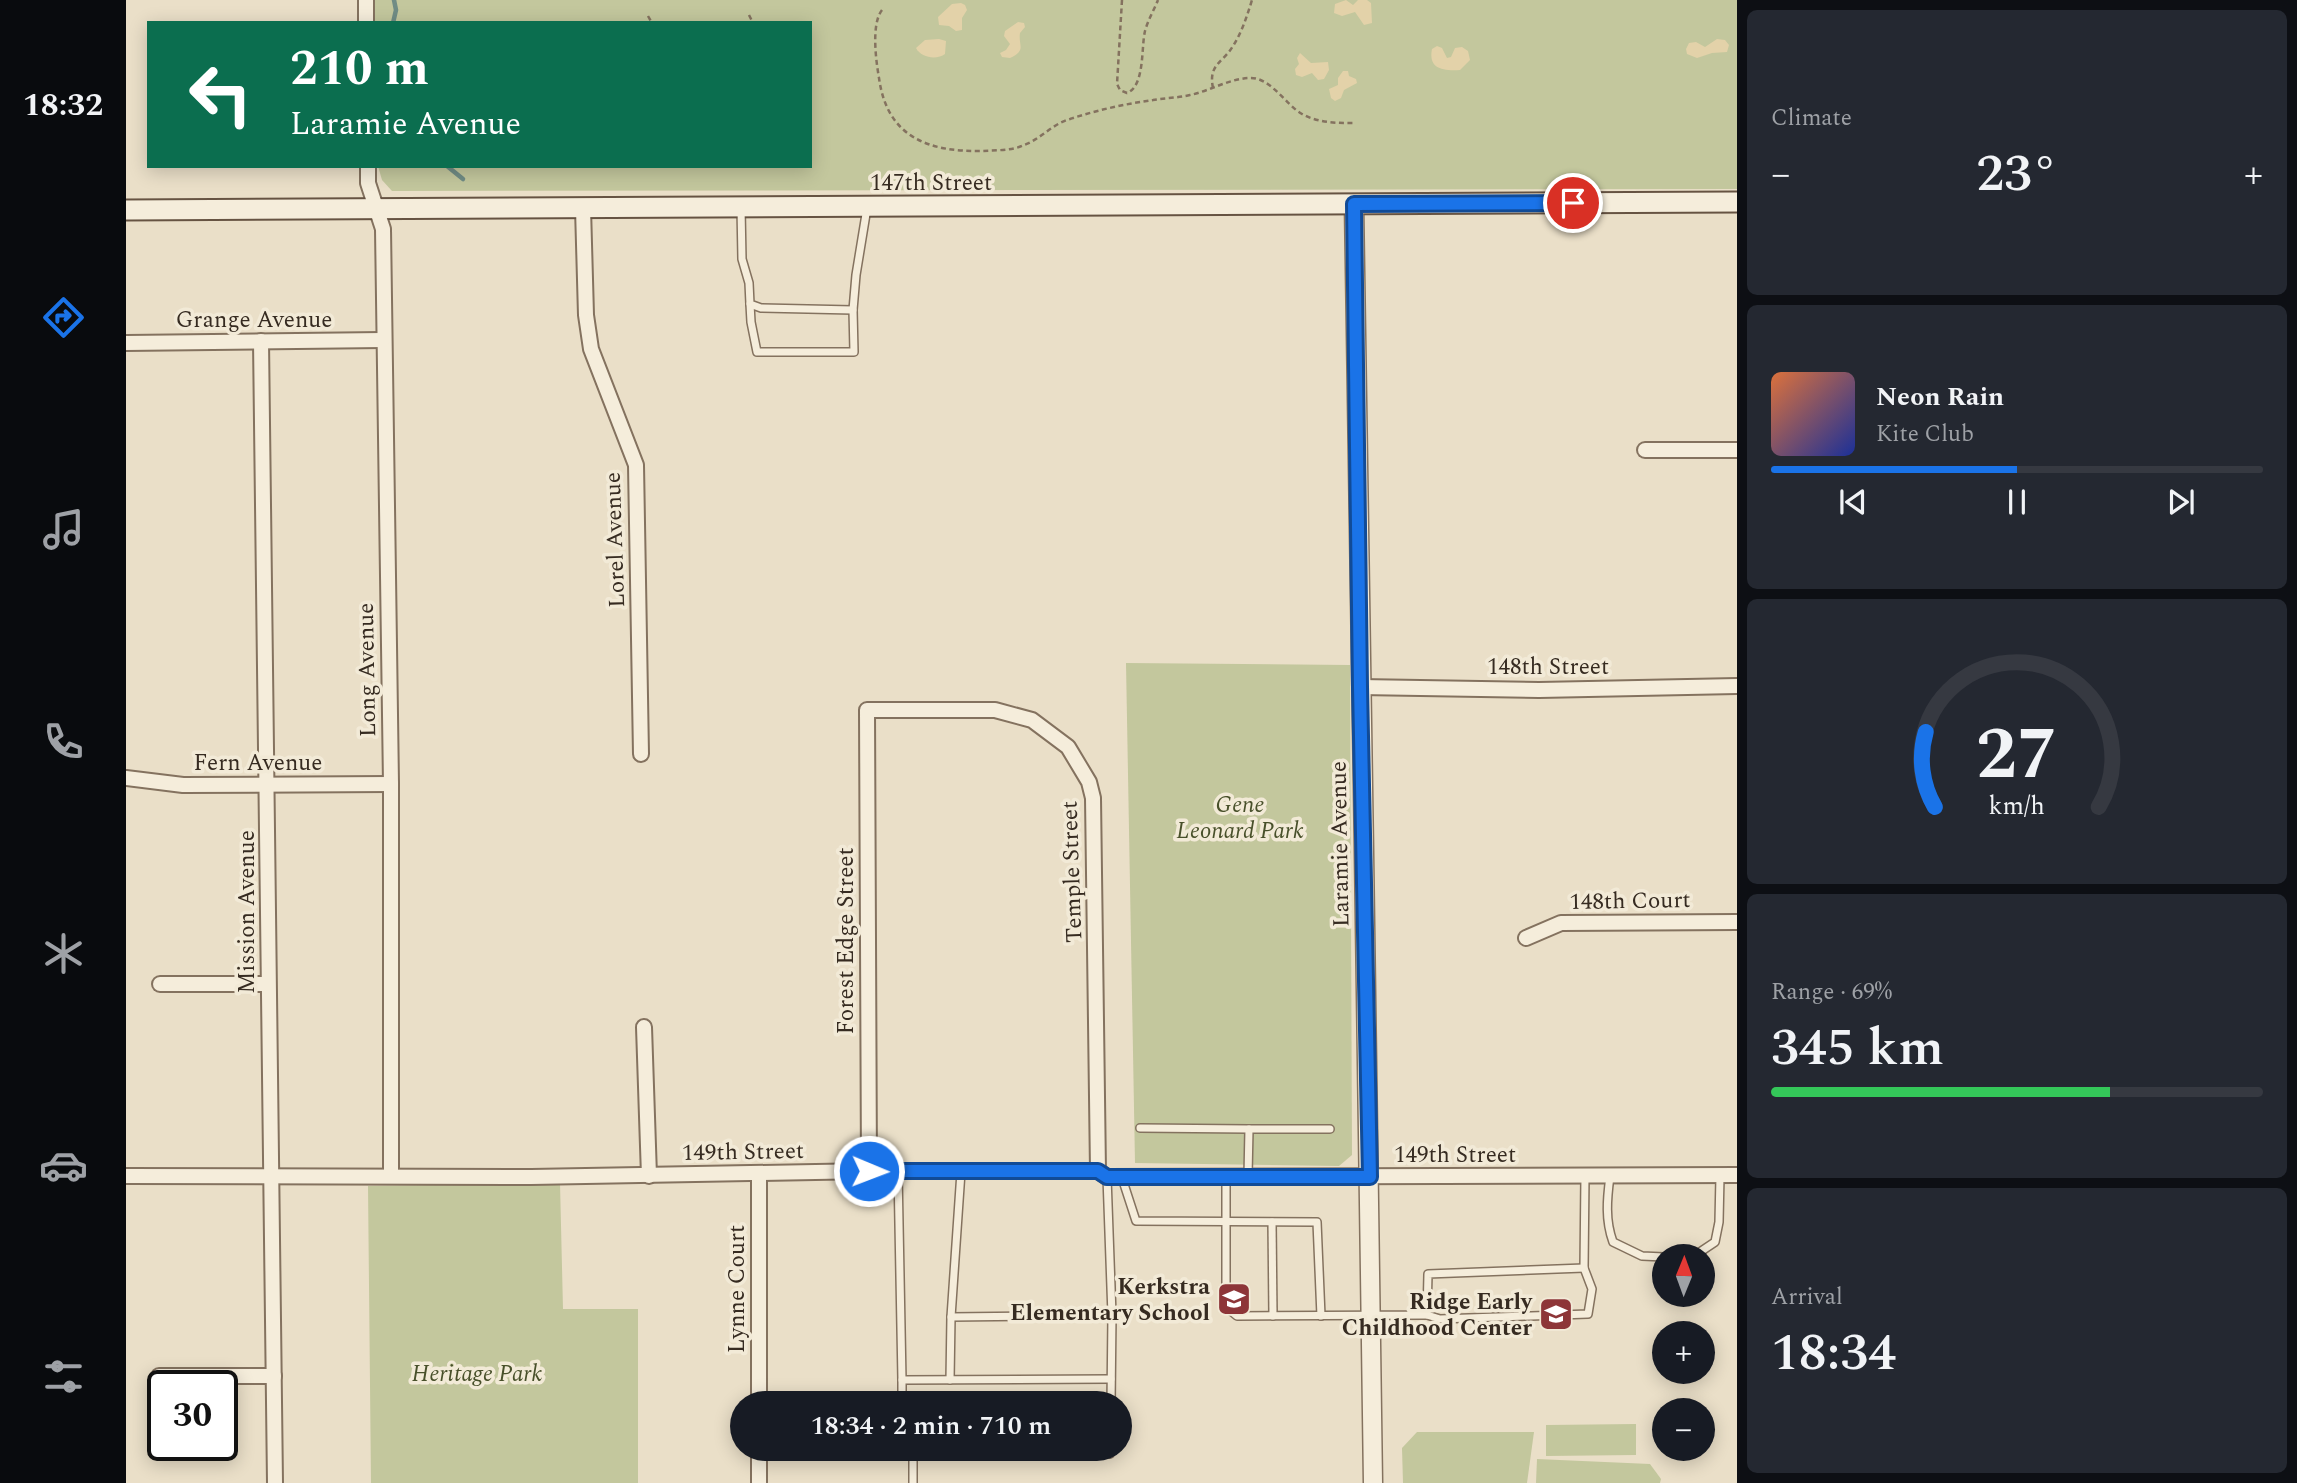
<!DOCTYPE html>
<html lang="en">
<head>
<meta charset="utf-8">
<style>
	:root { --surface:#171b24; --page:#242831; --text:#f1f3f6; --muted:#9ea1a6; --line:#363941; --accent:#1a73e8 }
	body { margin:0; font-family:Spectral,serif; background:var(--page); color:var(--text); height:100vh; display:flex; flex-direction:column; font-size:26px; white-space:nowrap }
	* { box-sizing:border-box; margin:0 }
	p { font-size:23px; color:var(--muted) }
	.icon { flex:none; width:38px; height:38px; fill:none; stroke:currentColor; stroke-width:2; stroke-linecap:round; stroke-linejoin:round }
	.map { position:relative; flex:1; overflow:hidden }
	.drawer { display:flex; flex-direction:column; gap:10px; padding:10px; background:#0d0f14; width:560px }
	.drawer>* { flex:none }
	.guide { position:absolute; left:21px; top:21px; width:665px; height:147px; border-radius:0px; box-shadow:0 4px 18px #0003; background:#0b6e4f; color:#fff; overflow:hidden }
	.needle { width:46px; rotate:1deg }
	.fabs { position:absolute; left:1526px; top:1244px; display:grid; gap:14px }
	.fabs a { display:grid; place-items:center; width:63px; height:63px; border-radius:50%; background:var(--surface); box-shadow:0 4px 18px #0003; font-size:35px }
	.speed { position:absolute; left:21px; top:1370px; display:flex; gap:14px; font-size:35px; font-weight:700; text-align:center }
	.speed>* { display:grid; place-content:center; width:91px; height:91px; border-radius:50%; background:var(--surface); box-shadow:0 4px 18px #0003; line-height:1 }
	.speed .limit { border:4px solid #111; border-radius:10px; background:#fff; color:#111 }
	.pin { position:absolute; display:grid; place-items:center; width:60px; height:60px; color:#fff; margin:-30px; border:4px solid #fff; border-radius:50%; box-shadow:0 2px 7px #0007 }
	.me { position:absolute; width:77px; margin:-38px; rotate:91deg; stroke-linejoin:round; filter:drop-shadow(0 0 5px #0008) }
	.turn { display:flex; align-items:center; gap:24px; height:147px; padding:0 28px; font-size:32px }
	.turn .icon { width:91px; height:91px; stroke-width:2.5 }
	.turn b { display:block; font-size:49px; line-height:60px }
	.big { font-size:52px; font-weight:600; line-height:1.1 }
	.drawer .card { flex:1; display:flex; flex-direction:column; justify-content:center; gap:10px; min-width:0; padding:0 24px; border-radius:10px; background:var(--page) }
	.drawer .dial { align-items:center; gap:0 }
	.dial svg { height:182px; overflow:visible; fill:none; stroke:var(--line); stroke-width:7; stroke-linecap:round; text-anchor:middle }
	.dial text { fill:var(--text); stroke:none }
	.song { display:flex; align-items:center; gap:21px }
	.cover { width:84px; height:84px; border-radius:10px; background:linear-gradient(135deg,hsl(20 70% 55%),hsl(230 70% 35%)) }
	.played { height:7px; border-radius:4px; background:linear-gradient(90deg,var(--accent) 50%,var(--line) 50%) }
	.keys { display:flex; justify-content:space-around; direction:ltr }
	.heat { display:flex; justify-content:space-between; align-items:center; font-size:38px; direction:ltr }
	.charge { height:10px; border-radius:5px; background:linear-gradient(90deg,#34c759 69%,var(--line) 0) }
	.trip { position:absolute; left:604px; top:1391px; width:402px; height:70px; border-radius:35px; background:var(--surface); box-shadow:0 4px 18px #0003; font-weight:600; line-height:70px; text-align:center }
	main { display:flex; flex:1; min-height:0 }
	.menu { display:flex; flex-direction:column; width:126px; justify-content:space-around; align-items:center; background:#090b0e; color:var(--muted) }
	.menu .icon { width:49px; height:49px }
	.menu .current { color:var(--accent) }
	.menu b { font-size:32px; color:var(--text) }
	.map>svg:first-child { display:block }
</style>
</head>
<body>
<main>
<nav class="menu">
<b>18:32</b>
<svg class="icon current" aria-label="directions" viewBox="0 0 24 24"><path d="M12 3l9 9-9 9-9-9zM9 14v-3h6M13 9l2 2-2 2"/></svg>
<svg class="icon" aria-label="music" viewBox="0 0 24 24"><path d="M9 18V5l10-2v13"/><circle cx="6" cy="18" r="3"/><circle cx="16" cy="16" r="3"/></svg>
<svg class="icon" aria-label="phone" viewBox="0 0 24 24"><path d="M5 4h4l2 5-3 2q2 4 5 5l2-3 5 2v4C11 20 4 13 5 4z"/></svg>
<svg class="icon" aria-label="climate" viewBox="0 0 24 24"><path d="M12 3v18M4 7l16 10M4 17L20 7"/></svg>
<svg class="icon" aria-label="car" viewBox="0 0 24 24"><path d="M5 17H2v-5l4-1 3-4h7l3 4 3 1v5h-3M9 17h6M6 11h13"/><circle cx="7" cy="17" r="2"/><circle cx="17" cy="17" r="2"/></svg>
<svg class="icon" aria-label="filters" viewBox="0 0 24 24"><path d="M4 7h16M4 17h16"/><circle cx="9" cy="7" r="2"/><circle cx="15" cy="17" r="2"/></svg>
</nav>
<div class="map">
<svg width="1611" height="1483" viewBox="0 0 1611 1483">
	<rect width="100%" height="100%" fill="#eadfc8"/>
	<g fill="#c3c79d">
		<polygon points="248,0 1611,0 1611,189 266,191 256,180 252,166 684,166 684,23 248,23"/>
		<polygon points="1000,663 1224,665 1226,1155 1213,1166 1009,1163"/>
		<polygon points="434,1183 437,1309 512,1309 512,1483 245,1483 242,1186"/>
		<polygon points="1510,1424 1510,1455 1420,1456 1420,1425"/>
		<polygon points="1291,1432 1408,1432 1401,1483 1277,1483 1276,1448"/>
		<polygon points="1411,1459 1524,1464 1535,1479 1534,1483 1410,1483"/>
	</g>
	<g fill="#e3d2a9">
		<polygon points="1220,0 1227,5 1232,0 1241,0 1245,3 1246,23 1238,25 1229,12 1216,16 1208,13 1209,4"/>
		<polygon points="835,3 839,5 841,10 836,18 836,30 830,31 823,26 813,25 812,17 826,4"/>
		<path d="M892,22L898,23L899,27L894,33C892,46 901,50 884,58L876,57L874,53L880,50L884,44L878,36L879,31Z"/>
		<polygon points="1591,39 1599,40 1603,45 1601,52 1586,53 1571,58 1561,54 1560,49 1563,43 1570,42 1579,47"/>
		<path d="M799,40L813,39L820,41L819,54C811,60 795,58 790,48Z"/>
		<path d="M1311,46L1316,48L1321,58L1325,57L1329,48L1336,47L1342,51L1344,60L1334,70C1317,71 1302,69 1306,49Z"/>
		<polygon points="1174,53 1185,63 1202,62 1203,70 1198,79 1192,80 1186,73 1176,77 1170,75 1169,69 1173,64 1171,58"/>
		<polygon points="1217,71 1222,71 1223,76 1230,79 1231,83 1218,90 1215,98 1209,101 1205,98 1203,89 1212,85 1212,78"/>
	</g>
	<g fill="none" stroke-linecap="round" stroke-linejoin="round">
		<g stroke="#708c85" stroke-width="4.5">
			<polyline points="267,23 270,10 268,0"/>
			<polyline points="321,166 337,179"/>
		</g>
		<g stroke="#84725f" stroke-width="10">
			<g id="service">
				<polyline points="615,208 616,259 623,283 624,304 635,308 727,310 730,275 741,208"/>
				<polyline points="624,304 625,322 631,352 728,352 727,310"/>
				<polyline points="1014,1128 1123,1129"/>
				<polyline points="772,1172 776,1380"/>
				<polyline points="1122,1176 1123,1129 1204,1129"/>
				<path d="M1484,1176C1481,1199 1479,1220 1487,1242L1516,1256L1538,1257"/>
				<polyline points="981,1177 986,1315 985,1404"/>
				<polyline points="1100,1177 1100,1307 1111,1316 1301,1315 1302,1274 1458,1268"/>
				<polyline points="996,1178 1010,1221 1191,1222 1195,1316"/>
				<polyline points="1146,1222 1147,1316"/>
				<polyline points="1545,1256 1571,1254 1589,1242 1593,1222 1594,1176"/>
				<polyline points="1301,1315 1314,1319 1462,1314 1466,1289 1458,1268 1459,1176"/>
				<polyline points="825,1317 986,1315"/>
				<polyline points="824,1380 825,1317 835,1172"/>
				<polyline points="776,1404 776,1380 985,1379"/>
				<polyline points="787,1449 787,1483"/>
				<polyline points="984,1454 984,1449"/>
			</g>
		</g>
		<g stroke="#84725f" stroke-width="18">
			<g id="minor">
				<polyline points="240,0 240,23"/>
				<polyline points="242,166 242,183 257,229 265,784 265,1176"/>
				<polyline points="457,208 460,315 465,349 510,465 515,754"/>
				<polyline points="135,341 149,1483"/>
				<polyline points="0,343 257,340"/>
				<polyline points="1519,450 1611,450"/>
				<polyline points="1234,687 1413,690 1611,686"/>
				<polyline points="0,778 57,785 265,784"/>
				<polyline points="1400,938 1435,923 1611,922"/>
				<polyline points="34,984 142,984"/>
				<polyline points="518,1027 523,1176"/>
				<polyline points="743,1171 741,710 869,710 906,720 942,747 963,782 967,798 972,1171"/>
				<polyline points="633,1174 633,1404"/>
				<polyline points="0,1176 405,1177 743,1171 972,1171 981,1177 1611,1175"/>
				<polyline points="33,1376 148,1376"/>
				<polyline points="633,1449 633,1483"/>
			</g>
		</g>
		<g stroke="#84725f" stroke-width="21">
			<path id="tertiary" d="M1228,204C1233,630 1243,1057 1247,1483"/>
		</g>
		<g stroke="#665342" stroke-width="23">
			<polyline id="secondary" points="0,210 1611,202"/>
		</g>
		<g stroke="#84725f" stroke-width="2.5" stroke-dasharray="5 3.5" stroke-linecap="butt">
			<path d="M996,0L991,84L994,90L1001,93C1019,86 1015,48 1019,31C1022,20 1028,10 1032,0"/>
			<path d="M756,10C745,24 750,61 753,78C761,137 802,152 856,151C870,150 886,151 898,145C915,139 926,124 944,119C971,110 999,104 1027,100C1039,98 1051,98 1064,95C1084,91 1104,78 1125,78C1145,78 1160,105 1176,114C1192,123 1210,123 1228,123"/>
			<polyline points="623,15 627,23"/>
			<polyline points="522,16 526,23"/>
			<path d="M1087,88C1082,64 1097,63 1107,46C1116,32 1121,16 1126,0"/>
		</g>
		<use href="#service" stroke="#f5eddb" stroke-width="7"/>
		<use href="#minor" stroke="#f5eddb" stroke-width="14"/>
		<use href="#tertiary" stroke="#f5eddb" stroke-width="18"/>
		<use href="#secondary" stroke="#f5eddb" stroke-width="19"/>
	</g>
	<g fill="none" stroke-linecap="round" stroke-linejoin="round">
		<g stroke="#114b97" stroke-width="18">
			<polyline id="route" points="743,1171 972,1171 981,1177 1244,1177 1234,687 1228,204 1447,203"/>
		</g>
		<use href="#route" stroke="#1a73e8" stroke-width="12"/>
	</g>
	<defs>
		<g id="school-square" transform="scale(1.75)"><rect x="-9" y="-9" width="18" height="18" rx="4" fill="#8d3538" stroke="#f2ead7"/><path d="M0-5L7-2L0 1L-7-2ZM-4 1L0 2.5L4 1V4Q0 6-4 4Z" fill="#fff"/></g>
	</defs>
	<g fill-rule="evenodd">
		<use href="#school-square" x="1108" y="1299"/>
		<use href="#school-square" x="1430" y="1314"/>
	</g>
	<g text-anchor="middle" stroke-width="7" stroke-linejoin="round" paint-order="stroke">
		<g font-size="23" fill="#362b21" stroke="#f2ead7">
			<text x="805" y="190">147th Street</text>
			<text x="128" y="327">Grange Avenue</text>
			<text transform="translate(488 540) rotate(-92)" y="8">Lorel Avenue</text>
			<text x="1422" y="674">148th Street</text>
			<text transform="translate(240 670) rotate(-91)" y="8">Long Avenue</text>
			<text x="132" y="770">Fern Avenue</text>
			<text transform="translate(1213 844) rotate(-91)" y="8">Laramie Avenue</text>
			<text transform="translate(945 872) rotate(-92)" y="8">Temple Street</text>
			<text transform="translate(1504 900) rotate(-1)" y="8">148th Court</text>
			<text transform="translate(120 912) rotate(-90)" y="8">Mission Avenue</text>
			<text transform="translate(719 941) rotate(-90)" y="8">Forest Edge Street</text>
			<text transform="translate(617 1151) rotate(-1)" y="8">149th Street</text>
			<text x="1329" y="1162">149th Street</text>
			<text transform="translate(610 1289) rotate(-90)" y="8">Lynne Court</text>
		</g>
		<g font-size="23" font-style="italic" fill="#48502a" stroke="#f2ead7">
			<text x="1114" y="812">Gene<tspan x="1114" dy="26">Leonard Park</tspan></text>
			<text x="351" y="1381">Heritage Park</text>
		</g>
		<g font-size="23" font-weight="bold" fill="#362b21" stroke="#f2ead7" text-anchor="end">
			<text x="1084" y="1294">Kerkstra<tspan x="1084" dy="26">Elementary School</tspan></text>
			<text x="1406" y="1309">Ridge Early<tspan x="1406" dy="26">Childhood Center</tspan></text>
		</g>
	</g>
</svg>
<div class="fabs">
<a><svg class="needle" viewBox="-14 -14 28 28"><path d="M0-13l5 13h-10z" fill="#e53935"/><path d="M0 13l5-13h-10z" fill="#9ea1a6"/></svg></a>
<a>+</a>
<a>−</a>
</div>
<div class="speed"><div class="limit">30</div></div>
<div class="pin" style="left:1447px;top:203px;background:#d93025"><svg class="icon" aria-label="arrive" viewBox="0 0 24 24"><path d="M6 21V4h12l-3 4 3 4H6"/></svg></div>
<svg class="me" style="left:743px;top:1171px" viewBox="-20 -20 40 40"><circle r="17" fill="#1a73e8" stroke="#fff" stroke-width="3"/><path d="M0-11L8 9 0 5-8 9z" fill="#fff"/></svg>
<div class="trip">18:34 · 2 min · 710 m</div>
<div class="guide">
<div class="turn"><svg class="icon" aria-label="left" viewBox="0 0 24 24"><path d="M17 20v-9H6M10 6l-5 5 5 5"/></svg><div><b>210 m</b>Laramie Avenue</div></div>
</div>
</div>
<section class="drawer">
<div class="card"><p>Climate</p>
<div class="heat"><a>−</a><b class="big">23°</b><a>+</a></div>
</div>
<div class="card">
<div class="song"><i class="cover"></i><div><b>Neon Rain</b><p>Kite Club</p></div></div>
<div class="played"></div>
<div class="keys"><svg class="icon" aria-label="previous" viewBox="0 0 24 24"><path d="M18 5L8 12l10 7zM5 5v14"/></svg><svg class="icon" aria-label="pause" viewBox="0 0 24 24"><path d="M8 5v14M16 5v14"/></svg><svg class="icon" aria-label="next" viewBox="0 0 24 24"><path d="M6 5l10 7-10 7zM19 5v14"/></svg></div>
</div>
<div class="card dial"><svg viewBox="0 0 100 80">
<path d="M14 69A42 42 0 1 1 86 69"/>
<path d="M14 69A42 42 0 0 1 10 36" stroke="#1a73e8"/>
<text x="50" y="56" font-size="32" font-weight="700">27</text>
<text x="50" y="72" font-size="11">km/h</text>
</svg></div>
<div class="card"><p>Range · 69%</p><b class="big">345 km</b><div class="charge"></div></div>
<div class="card"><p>Arrival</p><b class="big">18:34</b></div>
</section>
</main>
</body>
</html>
